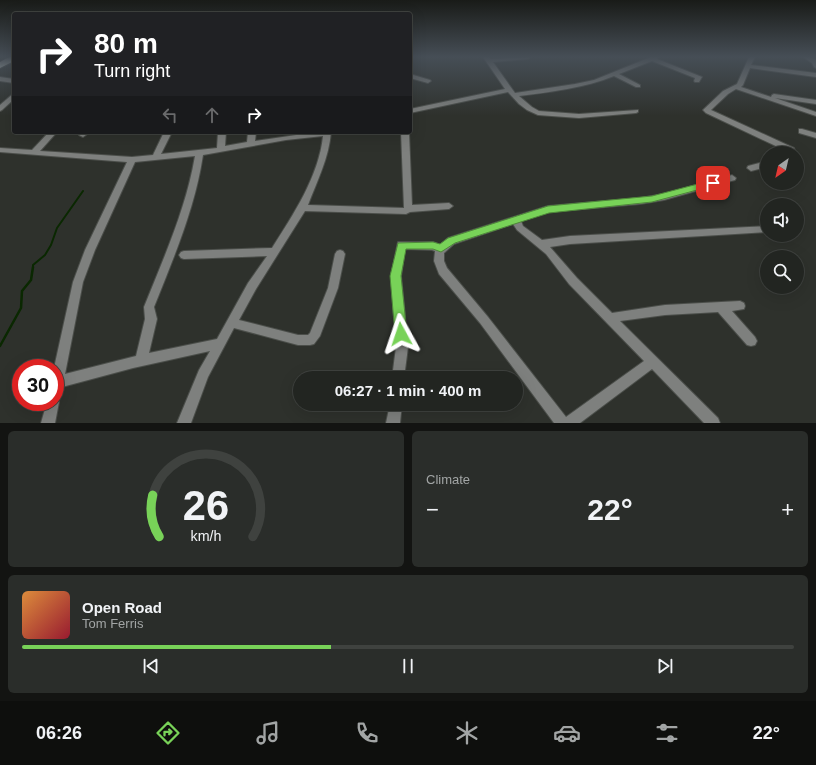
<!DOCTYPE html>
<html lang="en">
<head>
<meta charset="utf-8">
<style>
	:root { --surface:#222521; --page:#2a2d2a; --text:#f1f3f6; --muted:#a2a5a5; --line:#3f423f; --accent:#78d258 }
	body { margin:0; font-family:Arial,sans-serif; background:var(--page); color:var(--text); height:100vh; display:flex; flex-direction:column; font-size:15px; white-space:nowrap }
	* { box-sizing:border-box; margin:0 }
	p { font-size:13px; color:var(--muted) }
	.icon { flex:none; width:22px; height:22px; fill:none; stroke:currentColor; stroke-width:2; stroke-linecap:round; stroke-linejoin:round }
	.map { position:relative; height:423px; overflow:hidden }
	.panel { display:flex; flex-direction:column; gap:8px; padding:8px; background:#131412; flex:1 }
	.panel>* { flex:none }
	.banner { position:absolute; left:12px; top:12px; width:400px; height:122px; border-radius:4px; box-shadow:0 4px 16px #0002,0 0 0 1px var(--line); background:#202124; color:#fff; overflow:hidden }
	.needle { width:26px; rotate:214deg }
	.controls { position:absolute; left:760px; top:146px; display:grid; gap:8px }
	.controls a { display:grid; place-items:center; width:44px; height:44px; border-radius:50%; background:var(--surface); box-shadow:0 4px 16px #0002,0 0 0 1px var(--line); font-size:20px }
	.speed { position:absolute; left:12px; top:359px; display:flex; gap:8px; font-size:20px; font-weight:700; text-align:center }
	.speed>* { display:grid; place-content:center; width:52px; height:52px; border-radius:50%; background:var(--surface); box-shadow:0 4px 16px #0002,0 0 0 1px var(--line); line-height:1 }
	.speed .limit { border:6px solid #d22; background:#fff; color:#111 }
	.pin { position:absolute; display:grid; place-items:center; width:34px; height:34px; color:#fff; margin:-17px; border-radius:8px; box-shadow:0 2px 6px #0006 }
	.me { position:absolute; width:44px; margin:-22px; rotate:355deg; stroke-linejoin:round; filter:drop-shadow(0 0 3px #0008) }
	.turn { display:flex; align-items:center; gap:14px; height:84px; padding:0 16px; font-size:18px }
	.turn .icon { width:52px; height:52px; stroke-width:2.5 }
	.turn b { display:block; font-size:28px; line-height:34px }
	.lanes { display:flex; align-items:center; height:38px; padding:0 16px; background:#0003; justify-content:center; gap:20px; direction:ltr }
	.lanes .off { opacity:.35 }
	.big { font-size:30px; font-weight:700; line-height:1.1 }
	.panel .tile { flex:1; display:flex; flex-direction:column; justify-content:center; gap:6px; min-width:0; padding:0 14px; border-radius:6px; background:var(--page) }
	.panel .dial { align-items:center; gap:0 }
	.dial svg { height:104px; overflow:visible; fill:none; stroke:var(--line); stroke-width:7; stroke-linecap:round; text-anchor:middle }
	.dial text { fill:var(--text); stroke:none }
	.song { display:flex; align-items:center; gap:12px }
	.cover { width:48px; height:48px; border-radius:6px; background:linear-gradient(135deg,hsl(30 70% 55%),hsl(350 70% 35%)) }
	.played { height:4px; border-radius:2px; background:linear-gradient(90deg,var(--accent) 40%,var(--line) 40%) }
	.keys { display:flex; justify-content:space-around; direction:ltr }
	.heat { display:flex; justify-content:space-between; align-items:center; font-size:22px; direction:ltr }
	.panel .tiles { flex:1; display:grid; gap:8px; grid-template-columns:1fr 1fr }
	.tile:last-child { grid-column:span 2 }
	.trip { position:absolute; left:293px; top:371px; width:230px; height:40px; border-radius:20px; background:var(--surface); box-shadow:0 4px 16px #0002,0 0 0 1px var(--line); font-weight:700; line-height:40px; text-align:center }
	.dock { display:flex; height:64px; justify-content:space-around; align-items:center; background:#0e0f0d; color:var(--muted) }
	.dock .icon { width:28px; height:28px }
	.dock .on { color:var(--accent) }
	.dock b { font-size:18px; color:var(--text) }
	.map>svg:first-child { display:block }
</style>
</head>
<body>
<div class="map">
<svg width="816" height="423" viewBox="0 0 816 423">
	<rect width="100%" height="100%" fill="#2e312c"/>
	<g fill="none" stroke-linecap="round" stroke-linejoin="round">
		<polyline stroke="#0a2801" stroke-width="2" points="33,268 33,265 45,255 51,245 57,228 83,191"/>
		<polyline stroke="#0a2801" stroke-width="2.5" points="0,346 21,308 22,291 31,280 33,267"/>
		<g stroke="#4b4e4a" stroke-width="2">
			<g id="minor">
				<path d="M483,57H489L491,59L531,57L528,59L493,62L515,93L575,84L594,80L651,57H659L657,59L702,77L699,82H695L694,81L695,78L652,61L619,74L640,85V87H636L614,76C584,88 551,92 519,96L532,107L539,111L579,114L638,110V112L636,113L579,118L538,115L527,110L519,104L508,92L410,113V109L505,89Z"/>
				<polygon points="749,57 755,57 751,65 816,73 816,77 750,68 743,85 741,87 771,97 772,95 774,94 816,100 816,104 775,98 816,112 816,116 736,89 728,94 711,110 794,148 796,153 788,153 778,147 706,113 703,110 723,91 737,84"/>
				<polygon points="803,57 810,57 816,60 816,68 814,67 812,63"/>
				<polygon points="410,74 430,80 431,81 428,83 410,78"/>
				<polygon points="0,77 14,79 14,83 0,81"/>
				<polygon points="14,93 14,99 2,110 0,111 0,105"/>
				<polygon points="799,129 802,129 816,133 816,138 799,133"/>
				<path d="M49,132H57L40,151L132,157L153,155L164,132H172L161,154L217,148L218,132H226L225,146L247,142L248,132H256L255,141L317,132H331C329,158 317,181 308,205L404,208L401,132H409L412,205L449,203L453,206L449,209L410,212L406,214L305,211L256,289L239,320L298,335H308L310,333L328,288L335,254L337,251L340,250L343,251L345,254L338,288L320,336L314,344L310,345H298L234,328L208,377L191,423H177L199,370L210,351L133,368L62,387L59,397L58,398L59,402L55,423H41L47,402H55L54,368L73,282L85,250L127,162L0,152V148L32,150ZM323,136C319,176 293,215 272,248L184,251L181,252L179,255L181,258L184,259L267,256L248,283L217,339L149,353L157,319L154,307C174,257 195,208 203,155L286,140ZM195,156C186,209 164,257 144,307L145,319L136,356L65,374L83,282L95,250L135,162Z"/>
				<polygon points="82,132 90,132 83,137 79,135"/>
				<polygon points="767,161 767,167 751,171 747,168 748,166"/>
				<path d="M732,175L736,178L735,180L664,200L640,204L548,212L521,221L523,226L542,240L570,236L767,226V232L570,244L550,247L577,278L612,313L665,305L740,301L744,303L745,306L744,309L732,311L755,337L757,341L755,345L751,346L747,345L718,312L665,315L620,321L718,418L720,423H704L652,369L580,423H554L480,323L439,274L434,261L435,251L432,250L405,249L401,276L408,347L404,378H392L396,347L391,276L398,242H433L440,245L448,238L548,206L640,198L664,194ZM513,224L517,230L546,254L569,284L644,361L566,417L488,317L447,268L444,261V253L454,244Z"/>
				<polygon points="390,404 402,404 400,423 386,423"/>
			</g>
		</g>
		<g stroke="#4b4e4a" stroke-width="2">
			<polygon id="highway" points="9,57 14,57 14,61 0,68 0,62"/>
		</g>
		<use href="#minor" fill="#7e807e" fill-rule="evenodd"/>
		<use href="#highway" fill="#ecf1ea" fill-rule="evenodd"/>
	</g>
	<linearGradient id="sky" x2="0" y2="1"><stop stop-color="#191b18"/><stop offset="0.49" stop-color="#464e56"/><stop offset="1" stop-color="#464e56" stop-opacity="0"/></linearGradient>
	<rect width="816" height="116" fill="url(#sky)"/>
	<polygon fill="#78d258" stroke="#4e8839" points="713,180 716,181 717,183 716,185 652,202 549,213 455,243 441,252 433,249 406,249 401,276 407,334 405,338 401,339 397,338 395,334 390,276 398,243 433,242 440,244 448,238 548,206 652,196"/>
</svg>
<div class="controls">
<a><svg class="needle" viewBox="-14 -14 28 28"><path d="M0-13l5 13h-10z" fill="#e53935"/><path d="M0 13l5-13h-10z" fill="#a2a5a5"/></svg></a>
<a><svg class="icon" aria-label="sound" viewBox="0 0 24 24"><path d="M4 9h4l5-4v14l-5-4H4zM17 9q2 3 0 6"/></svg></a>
<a><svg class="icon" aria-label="search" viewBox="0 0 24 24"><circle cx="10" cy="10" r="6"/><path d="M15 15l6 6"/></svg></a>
</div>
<div class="speed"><div class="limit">30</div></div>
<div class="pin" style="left:713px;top:183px;background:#d93025"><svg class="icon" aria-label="arrive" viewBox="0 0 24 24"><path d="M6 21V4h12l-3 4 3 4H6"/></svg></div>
<svg class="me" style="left:401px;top:334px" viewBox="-20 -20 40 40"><path d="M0-17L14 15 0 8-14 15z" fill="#78d258" stroke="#fff" stroke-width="4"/></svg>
<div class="trip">06:27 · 1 min · 400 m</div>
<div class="banner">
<div class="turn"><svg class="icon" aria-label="right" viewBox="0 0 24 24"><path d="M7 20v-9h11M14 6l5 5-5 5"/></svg><div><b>80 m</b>Turn right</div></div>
<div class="lanes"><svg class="icon off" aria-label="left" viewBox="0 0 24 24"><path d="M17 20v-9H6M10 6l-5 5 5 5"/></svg><svg class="icon off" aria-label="ahead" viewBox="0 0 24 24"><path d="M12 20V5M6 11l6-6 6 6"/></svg><svg class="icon" aria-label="right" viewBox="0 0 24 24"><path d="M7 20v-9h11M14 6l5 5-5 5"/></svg></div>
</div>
</div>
<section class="panel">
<div class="tiles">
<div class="tile dial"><svg viewBox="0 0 100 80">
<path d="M14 69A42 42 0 1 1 86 69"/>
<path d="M14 69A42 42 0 0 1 9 37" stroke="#78d258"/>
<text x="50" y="56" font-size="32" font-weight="700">26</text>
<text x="50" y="72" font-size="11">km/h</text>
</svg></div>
<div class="tile"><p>Climate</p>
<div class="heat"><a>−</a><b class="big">22°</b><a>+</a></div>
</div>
<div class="tile">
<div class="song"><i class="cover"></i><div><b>Open Road</b><p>Tom Ferris</p></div></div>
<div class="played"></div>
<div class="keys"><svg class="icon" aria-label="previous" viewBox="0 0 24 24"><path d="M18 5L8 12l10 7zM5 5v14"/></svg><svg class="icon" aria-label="pause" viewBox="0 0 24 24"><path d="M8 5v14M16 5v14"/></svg><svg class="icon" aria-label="next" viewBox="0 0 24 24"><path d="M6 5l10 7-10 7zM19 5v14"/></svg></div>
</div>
</div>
</section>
<nav class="dock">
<b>06:26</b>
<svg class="icon on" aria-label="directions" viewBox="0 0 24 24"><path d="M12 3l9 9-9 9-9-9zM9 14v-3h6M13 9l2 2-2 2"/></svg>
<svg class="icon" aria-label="music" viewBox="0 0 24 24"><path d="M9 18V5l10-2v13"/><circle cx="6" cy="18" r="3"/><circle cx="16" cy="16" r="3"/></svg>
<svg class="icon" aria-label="phone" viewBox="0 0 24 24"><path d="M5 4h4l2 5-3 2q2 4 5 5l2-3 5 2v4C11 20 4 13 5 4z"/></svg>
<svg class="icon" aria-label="climate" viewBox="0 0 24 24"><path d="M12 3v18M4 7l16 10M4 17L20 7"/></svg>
<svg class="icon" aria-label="car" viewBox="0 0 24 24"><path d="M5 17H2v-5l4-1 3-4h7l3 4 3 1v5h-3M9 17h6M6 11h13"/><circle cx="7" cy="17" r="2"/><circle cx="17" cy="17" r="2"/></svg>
<svg class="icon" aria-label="filters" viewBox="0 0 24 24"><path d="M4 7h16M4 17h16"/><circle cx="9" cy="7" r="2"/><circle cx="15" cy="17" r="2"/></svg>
<b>22°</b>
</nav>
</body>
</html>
